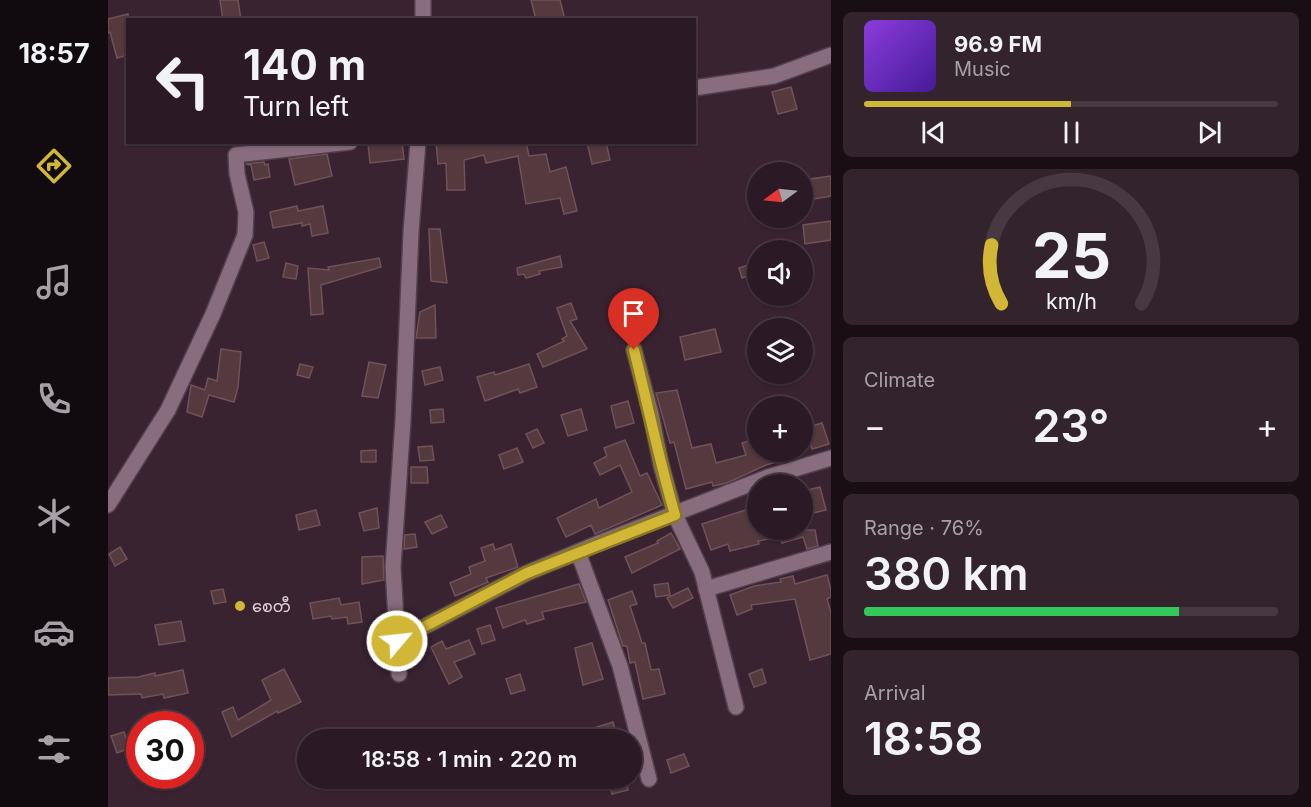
<!DOCTYPE html>
<html lang="en">
<head>
<meta charset="utf-8">
<style>
	:root { --surface:#2b1a25; --page:#33232d; --text:#f1f3f6; --muted:#a6a1a7; --line:#473842; --accent:#d2b736 }
	body { margin:0; font-family:Inter,"Noto Sans Myanmar",sans-serif; background:var(--page); color:var(--text); height:100vh; display:flex; flex-direction:column; font-size:22px; white-space:nowrap }
	* { box-sizing:border-box; margin:0 }
	p { font-size:20px; color:var(--muted) }
	.icon { flex:none; width:33px; height:33px; fill:none; stroke:currentColor; stroke-width:2; stroke-linecap:round; stroke-linejoin:round }
	.map { position:relative; flex:1; overflow:hidden }
	.drawer { display:flex; flex-direction:column; gap:12px; padding:12px; background:#180e14; width:480px }
	.drawer>* { flex:none }
	.guide { position:absolute; left:18px; top:18px; width:570px; height:126px; border-radius:0px; box-shadow:0 2px 4px #0004,0 0 0 2px var(--line); background:#2b1a25; color:var(--text); overflow:hidden }
	.needle { width:39px; rotate:255deg }
	.buttons { position:absolute; left:639px; top:162px; display:grid; gap:12px }
	.buttons a { display:grid; place-items:center; width:66px; height:66px; border-radius:50%; background:var(--surface); box-shadow:0 2px 4px #0004,0 0 0 2px var(--line); font-size:30px }
	.speed { position:absolute; left:18px; top:711px; display:flex; gap:12px; font-size:30px; font-weight:700; text-align:center }
	.speed>* { display:grid; place-content:center; width:78px; height:78px; border-radius:50%; background:var(--surface); box-shadow:0 2px 4px #0004,0 0 0 2px var(--line); line-height:1 }
	.speed .limit { border:9px solid #d22; background:#fff; color:#111 }
	.pin { position:absolute; display:grid; place-items:center; width:51px; height:51px; color:#fff; margin:-62px -26px; border-radius:50% 50% 50% 0; rotate:-45deg; box-shadow:0 0 6px #0007 }
	.pin .icon { rotate:45deg }
	.me { position:absolute; width:66px; margin:-33px; rotate:62deg; stroke-linejoin:round; filter:drop-shadow(0 0 4px #0008) }
	.turn { display:flex; align-items:center; gap:21px; height:126px; padding:0 18px; font-size:27px }
	.turn .icon { width:78px; height:78px; stroke-width:2.5 }
	.turn b { display:block; font-size:42px; line-height:51px }
	.big { font-size:45px; font-weight:600; line-height:1.1 }
	.drawer .card { flex:1; display:flex; flex-direction:column; justify-content:center; gap:9px; min-width:0; padding:0 21px; border-radius:9px; background:var(--page) }
	.drawer .dial { align-items:center; gap:0 }
	.dial svg { height:156px; overflow:visible; fill:none; stroke:var(--line); stroke-width:7; stroke-linecap:round; text-anchor:middle }
	.dial text { fill:var(--text); stroke:none }
	.song { display:flex; align-items:center; gap:18px }
	.cover { width:72px; height:72px; border-radius:9px; background:linear-gradient(135deg,hsl(270 70% 55%),hsl(260 70% 35%)) }
	.played { height:6px; border-radius:3px; background:linear-gradient(90deg,var(--accent) 50%,var(--line) 50%) }
	.keys { display:flex; justify-content:space-around; direction:ltr }
	.heat { display:flex; justify-content:space-between; align-items:center; font-size:33px; direction:ltr }
	.charge { height:9px; border-radius:4px; background:linear-gradient(90deg,#34c759 76%,var(--line) 0) }
	.trip { position:absolute; left:189px; top:729px; width:345px; height:60px; border-radius:30px; background:var(--surface); box-shadow:0 2px 4px #0004,0 0 0 2px var(--line); font-weight:600; line-height:60px; text-align:center }
	main { display:flex; flex:1; min-height:0 }
	.tabs { display:flex; flex-direction:column; width:108px; justify-content:space-around; align-items:center; background:#110a0f; color:var(--muted) }
	.tabs .icon { width:42px; height:42px }
	.tabs .on { color:var(--accent) }
	.tabs b { font-size:27px; color:var(--text) }
	.map>svg:first-child { display:block }
</style>
</head>
<body>
<main>
<nav class="tabs">
<b>18:57</b>
<svg class="icon on" aria-label="directions" viewBox="0 0 24 24"><path d="M12 3l9 9-9 9-9-9zM9 14v-3h6M13 9l2 2-2 2"/></svg>
<svg class="icon" aria-label="music" viewBox="0 0 24 24"><path d="M9 18V5l10-2v13"/><circle cx="6" cy="18" r="3"/><circle cx="16" cy="16" r="3"/></svg>
<svg class="icon" aria-label="phone" viewBox="0 0 24 24"><path d="M5 4h4l2 5-3 2q2 4 5 5l2-3 5 2v4C11 20 4 13 5 4z"/></svg>
<svg class="icon" aria-label="climate" viewBox="0 0 24 24"><path d="M12 3v18M4 7l16 10M4 17L20 7"/></svg>
<svg class="icon" aria-label="car" viewBox="0 0 24 24"><path d="M5 17H2v-5l4-1 3-4h7l3 4 3 1v5h-3M9 17h6M6 11h13"/><circle cx="7" cy="17" r="2"/><circle cx="17" cy="17" r="2"/></svg>
<svg class="icon" aria-label="filters" viewBox="0 0 24 24"><path d="M4 7h16M4 17h16"/><circle cx="9" cy="7" r="2"/><circle cx="15" cy="17" r="2"/></svg>
</nav>
<div class="map">
<svg width="723" height="807" viewBox="0 0 723 807">
	<rect width="100%" height="100%" fill="#392331"/>
	<g fill="#54393f" stroke="#705258" stroke-width="1.5">
		<polygon points="112,0 130,0 133,20 115,20"/>
		<polygon points="423,0 452,0 457,20 428,20"/>
		<polygon points="20,14 20,55 9,58 2,32 0,33 0,19"/>
		<polygon points="683,87 689,109 670,114 664,92"/>
		<polygon points="273,142 294,142 296,159 262,163 260,144"/>
		<polygon points="328,142 418,142 421,156 438,154 442,172 458,167 469,211 456,214 452,198 418,204 410,156 378,163 376,155 356,160 357,190 339,190 338,163 330,164"/>
		<polygon points="479,142 498,142 502,160 484,164"/>
		<polygon points="219,154 224,176 187,185 181,159"/>
		<polygon points="156,162 157,165 160,164 162,177 146,180 143,165 138,164"/>
		<polygon points="723,176 723,196 706,199 702,179"/>
		<polygon points="189,206 190,211 215,206 220,233 204,236 202,224 194,226 194,223 165,228 162,212"/>
		<polygon points="723,221 723,240 697,244 695,225"/>
		<polygon points="321,229 332,229 339,283 323,281"/>
		<polygon points="156,242 161,258 149,261 145,245"/>
		<polygon points="452,256 454,267 431,271 432,274 418,278 416,274 410,275 409,268"/>
		<polygon points="271,258 273,267 213,285 215,314 203,315 200,268 221,270 220,267"/>
		<polygon points="178,263 190,266 188,279 175,277"/>
		<polygon points="643,264 646,274 634,278 631,268"/>
		<polygon points="463,303 469,319 462,321 479,349 435,367 429,354 456,341 454,339 459,336 449,308"/>
		<polygon points="327,305 328,338 308,338 312,312"/>
		<polygon points="607,329 613,352 577,360 572,337"/>
		<polygon points="113,349 133,352 130,387 126,402 101,395 94,417 79,412 83,385 97,390 100,378 109,381"/>
		<polygon points="261,362 278,365 270,398 254,396"/>
		<polygon points="192,364 205,367 201,378 189,375"/>
		<polygon points="421,364 429,387 412,393 410,389 377,401 369,377 386,372 387,375"/>
		<polygon points="332,367 335,380 317,385 314,371"/>
		<polygon points="569,390 584,448 603,444 608,463 638,455 634,443 650,438 650,452 693,452 693,455 658,465 619,483 605,486 604,482 578,489 566,442 562,443 548,393"/>
		<polygon points="520,401 526,423 508,428 503,406"/>
		<polygon points="335,409 336,422 323,423 322,410"/>
		<polygon points="473,409 479,430 460,436 453,415"/>
		<polygon points="714,423 721,444 704,449 697,428"/>
		<polygon points="429,429 436,443 425,448 418,434"/>
		<polygon points="517,440 532,476 539,473 554,505 487,534 483,525 458,537 449,518 488,499 491,508 524,492 512,465 492,475 486,463 499,456 496,448"/>
		<polygon points="324,446 326,460 312,461 310,447"/>
		<polygon points="409,448 415,462 396,469 391,455"/>
		<polygon points="268,450 268,462 253,462 253,451"/>
		<polygon points="303,467 319,467 320,483 303,483"/>
		<polygon points="712,487 718,510 705,513 700,490"/>
		<polygon points="650,506 650,530 707,530 710,546 699,549 695,537 674,543 672,537 650,541 651,544 622,551 620,544 603,550 594,524"/>
		<polygon points="269,508 271,528 256,531 251,513"/>
		<polygon points="208,510 212,525 191,530 188,515"/>
		<polygon points="333,515 339,527 324,534 317,522"/>
		<polygon points="563,533 572,549 524,573 517,557 550,543 549,541"/>
		<polygon points="307,534 309,547 296,549 297,535"/>
		<polygon points="385,544 387,550 403,544 410,567 378,578 380,582 347,596 342,583 363,574 361,567 377,561 373,548"/>
		<polygon points="12,547 19,559 7,566 1,554"/>
		<polygon points="275,556 276,580 254,584 254,557"/>
		<polygon points="719,575 723,590 723,597 719,599 723,613 723,654 702,660 687,599 643,605 644,609 629,615 622,595 646,586 673,582 672,579 685,576 687,584"/>
		<polygon points="560,583 562,595 548,597 546,585"/>
		<polygon points="471,584 478,602 434,612 436,619 419,624 417,620 395,628 388,608"/>
		<polygon points="580,588 585,598 565,608 559,598"/>
		<polygon points="115,589 118,602 106,604 103,591"/>
		<polygon points="524,591 529,604 522,606 534,643 537,643 543,670 551,669 557,694 535,699 527,662 522,663 519,646 515,646 500,600"/>
		<polygon points="231,598 233,605 251,602 254,622 240,624 239,617 224,619 223,616 205,619 202,603"/>
		<polygon points="73,621 77,641 51,645 47,625"/>
		<polygon points="382,625 387,640 374,644 369,629"/>
		<polygon points="361,640 367,654 346,662 354,677 341,684 323,647 334,641 338,649"/>
		<polygon points="484,643 495,679 475,685 467,648"/>
		<polygon points="176,669 193,702 170,713 169,711 124,737 114,712 125,707 130,720 163,700 154,680"/>
		<polygon points="654,669 658,683 646,687 641,674"/>
		<polygon points="75,670 80,693 56,698 55,694 34,698 33,694 0,695 0,678 30,677 47,673 47,676"/>
		<polygon points="412,674 417,690 403,694 398,679"/>
		<polygon points="505,722 510,740 490,740 486,728"/>
		<polygon points="16,732 22,748 9,753 3,736"/>
		<polygon points="576,754 581,766 563,773 559,760"/>
		<polygon points="518,778 520,790 504,794 501,781"/>
	</g>
	<g fill="none" stroke-linecap="round" stroke-linejoin="round">
		<g stroke="#523f4b" stroke-width="18">
			<g id="street">
				<polyline points="315,0 315,20"/>
				<polyline points="586,88 666,76 723,55"/>
				<polyline points="526,350 543,414 553,465 567,515 594,572 628,707"/>
				<polyline points="0,505 60,410 105,314 137,235 138,212 129,174 128,155 242,142"/>
				<polyline points="470,552 512,666 541,779"/>
				<polyline points="598,589 723,552"/>
				<polyline points="289,641 419,573 491,543 660,477 723,458"/>
				<polyline points="291,674 285,567 295,420 303,232 310,142"/>
			</g>
		</g>
		<use href="#street" stroke="#876d7d" stroke-width="15"/>
	</g>
	<g fill="none" stroke-linecap="round" stroke-linejoin="round">
		<g stroke="#887723" stroke-width="15">
			<path id="route" d="M289,641L419,573L567,515C551,460 540,405 526,350"/>
		</g>
		<use href="#route" stroke="#d2b736" stroke-width="10"/>
	</g>
	<circle fill="#d2b736" stroke="#392331" stroke-width="2" cx="132" cy="606" r="6"/>
	<g text-anchor="middle" stroke-width="6" stroke-linejoin="round" paint-order="stroke">
		<g font-size="16" fill="#e1d2db" stroke="#392331" text-anchor="start">
			<text x="144" y="612">စေတီ</text>
		</g>
	</g>
</svg>
<div class="buttons">
<a><svg class="needle" viewBox="-14 -14 28 28"><path d="M0-13l5 13h-10z" fill="#e53935"/><path d="M0 13l5-13h-10z" fill="#a6a1a7"/></svg></a>
<a><svg class="icon" aria-label="sound" viewBox="0 0 24 24"><path d="M4 9h4l5-4v14l-5-4H4zM17 9q2 3 0 6"/></svg></a>
<a><svg class="icon" aria-label="layers" viewBox="0 0 24 24"><path d="M12 4l9 5-9 5-9-5zM3 14l9 5 9-5"/></svg></a>
<a>+</a>
<a>−</a>
</div>
<div class="speed"><div class="limit">30</div></div>
<div class="pin" style="left:526px;top:350px;background:#d93025"><svg class="icon" aria-label="arrive" viewBox="0 0 24 24"><path d="M6 21V4h12l-3 4 3 4H6"/></svg></div>
<svg class="me" style="left:289px;top:641px" viewBox="-20 -20 40 40"><circle r="17" fill="#d2b736" stroke="#fff" stroke-width="3"/><path d="M0-11L8 9 0 5-8 9z" fill="#fff"/></svg>
<div class="trip">18:58 · 1 min · 220 m</div>
<div class="guide">
<div class="turn"><svg class="icon" aria-label="left" viewBox="0 0 24 24"><path d="M17 20v-9H6M10 6l-5 5 5 5"/></svg><div><b>140 m</b>Turn left</div></div>
</div>
</div>
<section class="drawer">
<div class="card">
<div class="song"><i class="cover"></i><div><b>96.9 FM</b><p>Music</p></div></div>
<div class="played"></div>
<div class="keys"><svg class="icon" aria-label="previous" viewBox="0 0 24 24"><path d="M18 5L8 12l10 7zM5 5v14"/></svg><svg class="icon" aria-label="pause" viewBox="0 0 24 24"><path d="M8 5v14M16 5v14"/></svg><svg class="icon" aria-label="next" viewBox="0 0 24 24"><path d="M6 5l10 7-10 7zM19 5v14"/></svg></div>
</div>
<div class="card dial"><svg viewBox="0 0 100 80">
<path d="M14 69A42 42 0 1 1 86 69"/>
<path d="M14 69A42 42 0 0 1 9 39" stroke="#d2b736"/>
<text x="50" y="56" font-size="32" font-weight="700">25</text>
<text x="50" y="72" font-size="11">km/h</text>
</svg></div>
<div class="card"><p>Climate</p>
<div class="heat"><a>−</a><b class="big">23°</b><a>+</a></div>
</div>
<div class="card"><p>Range · 76%</p><b class="big">380 km</b><div class="charge"></div></div>
<div class="card"><p>Arrival</p><b class="big">18:58</b></div>
</section>
</main>
</body>
</html>
